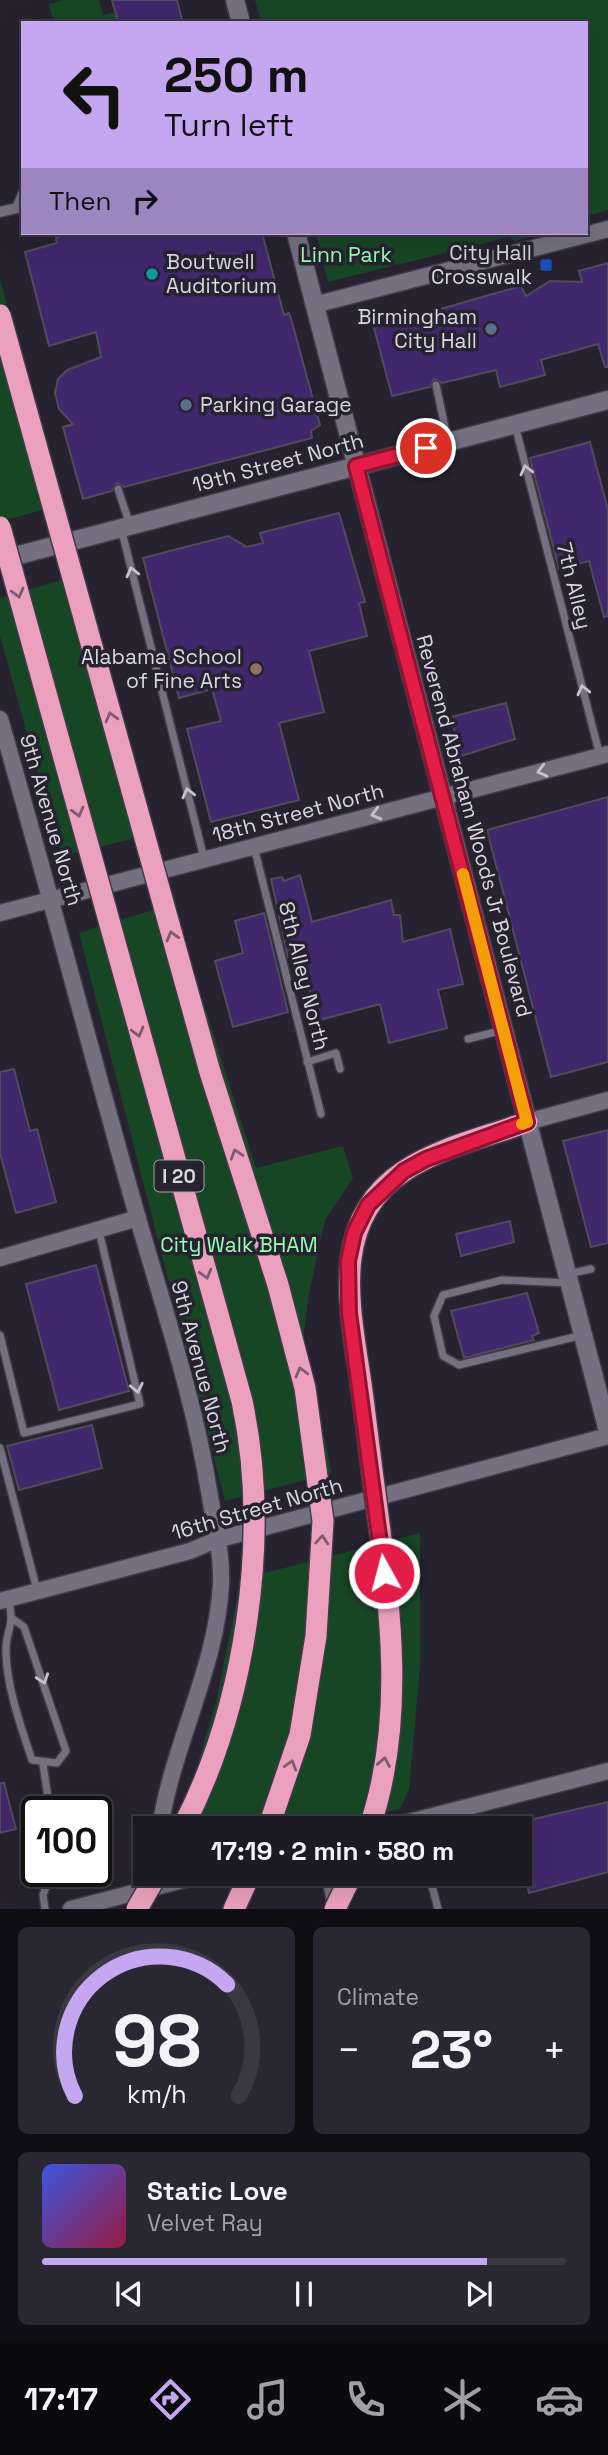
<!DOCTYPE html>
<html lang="en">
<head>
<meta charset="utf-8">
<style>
	:root { --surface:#1c1a24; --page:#292731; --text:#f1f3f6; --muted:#a0a1a6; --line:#3a3841; --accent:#c5a7f1 }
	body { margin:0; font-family:"Space Grotesk",sans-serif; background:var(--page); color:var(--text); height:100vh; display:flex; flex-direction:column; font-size:26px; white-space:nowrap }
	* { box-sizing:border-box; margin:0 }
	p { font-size:23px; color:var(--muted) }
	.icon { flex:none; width:38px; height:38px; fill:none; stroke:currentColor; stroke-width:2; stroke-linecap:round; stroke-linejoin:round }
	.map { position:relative; height:1909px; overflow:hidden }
	.drawer { display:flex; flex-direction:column; gap:18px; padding:18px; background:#0f0e14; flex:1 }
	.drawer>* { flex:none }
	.top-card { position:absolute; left:21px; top:21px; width:567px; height:214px; border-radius:0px; box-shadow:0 7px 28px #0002,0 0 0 2px var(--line); background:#c5a7f1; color:#111; overflow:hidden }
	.speed { position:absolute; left:21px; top:1796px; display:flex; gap:14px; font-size:35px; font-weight:700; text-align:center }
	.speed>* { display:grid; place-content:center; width:91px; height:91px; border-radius:50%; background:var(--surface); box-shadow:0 7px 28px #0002,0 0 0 2px var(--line); line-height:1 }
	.speed .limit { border:4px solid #111; border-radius:10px; background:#fff; color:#111 }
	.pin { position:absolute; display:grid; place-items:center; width:60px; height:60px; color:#fff; margin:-30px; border:4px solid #fff; border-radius:50%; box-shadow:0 2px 7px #0007 }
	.me { position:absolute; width:77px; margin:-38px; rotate:353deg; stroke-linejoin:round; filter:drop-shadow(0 0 5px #0008) }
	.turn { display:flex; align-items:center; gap:24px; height:147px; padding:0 28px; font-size:32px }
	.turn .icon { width:91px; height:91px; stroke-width:2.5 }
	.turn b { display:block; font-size:49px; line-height:60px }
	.then { display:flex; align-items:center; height:66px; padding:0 28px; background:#0003; gap:14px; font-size:26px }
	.big { font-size:52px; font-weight:700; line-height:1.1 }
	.drawer .widget { flex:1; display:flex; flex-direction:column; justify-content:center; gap:10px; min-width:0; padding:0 24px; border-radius:10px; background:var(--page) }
	.drawer .dial { align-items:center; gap:0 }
	.dial svg { height:182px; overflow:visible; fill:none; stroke:var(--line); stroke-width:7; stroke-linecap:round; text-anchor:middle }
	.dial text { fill:var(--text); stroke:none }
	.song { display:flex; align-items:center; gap:21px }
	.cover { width:84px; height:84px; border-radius:10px; background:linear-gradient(135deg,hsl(230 70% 55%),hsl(340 70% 35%)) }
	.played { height:7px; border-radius:4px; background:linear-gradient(90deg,var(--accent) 85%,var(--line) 85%) }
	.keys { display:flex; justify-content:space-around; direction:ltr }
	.heat { display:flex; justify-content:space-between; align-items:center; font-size:38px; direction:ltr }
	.drawer .tiles { flex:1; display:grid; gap:18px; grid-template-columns:1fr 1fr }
	.widget:last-child { grid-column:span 2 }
	.trip { position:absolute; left:133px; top:1816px; width:399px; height:70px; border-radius:0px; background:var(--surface); box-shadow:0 7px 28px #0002,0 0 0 2px var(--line); font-weight:700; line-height:70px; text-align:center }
	.menu { display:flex; height:112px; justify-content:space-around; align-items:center; background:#0b0a0e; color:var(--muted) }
	.menu .icon { width:49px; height:49px }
	.menu .current { color:var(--accent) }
	.menu b { font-size:32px; color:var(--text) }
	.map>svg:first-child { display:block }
</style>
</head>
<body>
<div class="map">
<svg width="608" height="1909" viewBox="0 0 608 1909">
	<rect width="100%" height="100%" fill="#262230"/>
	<g fill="#174625">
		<polygon points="63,0 99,0 103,15 115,12 118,23 54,23 49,4"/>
		<polygon points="255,0 608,0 608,210 586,216 586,23 261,23"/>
		<polygon points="316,233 546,233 515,241 509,237 328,282"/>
		<polygon points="0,279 59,505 0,522"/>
		<polygon points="75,576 149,835 61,856 0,636 0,598"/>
		<polygon points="172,904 256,1168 343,1146 353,1178 325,1220 309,1293 303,1340 332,1473 225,1501 79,933"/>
		<polygon points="420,1533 420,1667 409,1789 400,1809 319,1829 179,1829 216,1701 241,1579"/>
	</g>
	<g fill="#41286c" stroke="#4f4b5b" stroke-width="2">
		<polygon points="112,0 177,0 183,23 118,23"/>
		<polygon points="68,233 262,233 284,315 289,313 292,322 320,425 311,431 312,438 124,487 117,483 112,491 83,499 63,427 73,424 59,409 55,393 58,379 67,370 101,357 96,332 49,346 25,252 57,243 56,238"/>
		<polygon points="608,263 608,367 605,367 598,344 541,360 545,375 500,387 496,370 442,383 434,379 430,387 392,396 374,328 521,286 526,296 550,281 582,282 579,271"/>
		<polygon points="590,442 608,510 608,616 604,617 589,561 559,569 530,458"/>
		<polygon points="339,513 365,602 359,603 367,636 309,651 324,712 279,723 299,800 211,822 187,729 221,721 212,689 179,698 143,558 228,536 247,547 263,543 260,533"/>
		<polygon points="506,703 515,739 461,756 451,717"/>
		<polygon points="608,797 608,1062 551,1077 487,830"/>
		<polygon points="300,875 312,922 391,900 394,915 400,915 403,942 450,929 463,984 438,990 447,1028 389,1043 380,1004 316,1021 302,953 288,957 271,879 282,877 284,881"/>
		<polygon points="264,913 288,1012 233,1027 215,961 243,953 235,921"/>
		<polygon points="14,1069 30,1131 37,1129 56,1202 16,1213 0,1153 0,1072"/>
		<polygon points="608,1130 608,1243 591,1247 563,1141"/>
		<polygon points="510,1221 514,1242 461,1256 456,1234"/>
		<polygon points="96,1265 129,1391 59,1410 26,1284"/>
		<polygon points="527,1293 539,1333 532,1336 534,1340 464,1358 451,1311"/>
		<polygon points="92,1425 102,1468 19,1490 7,1446"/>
		<polygon points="0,1783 4,1783 16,1829 0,1833"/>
		<polygon points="608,1802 608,1872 529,1893 520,1853 520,1822"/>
	</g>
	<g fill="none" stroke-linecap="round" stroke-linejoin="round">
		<g stroke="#3f3c48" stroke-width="10">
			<g id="service">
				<polyline points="436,385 448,441"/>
				<polyline points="515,425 600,756"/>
				<polyline points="118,489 130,525"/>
				<polyline points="121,528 204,858"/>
				<polyline points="254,847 321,1114"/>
				<polyline points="468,1039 503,1030"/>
				<polyline points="307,1062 336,1053 340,1069"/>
				<polyline points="568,1274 591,1269"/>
				<polyline points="569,1283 502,1280 443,1295 434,1316 443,1356 459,1365 583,1335"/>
				<polyline points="0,1335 24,1433 140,1404 99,1231"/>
				<polyline points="0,1448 37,1590"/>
				<path d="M8,1599C16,1628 5,1629 6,1653C7,1688 21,1727 32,1760L57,1763L66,1751L24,1627L13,1619"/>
				<polyline points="43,1764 50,1811"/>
				<polyline points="429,1874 438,1909"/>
				<polyline points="45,1909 43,1895 52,1871"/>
			</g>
		</g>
		<g stroke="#3f3c48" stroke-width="13">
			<polyline id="pedestrian" points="0,212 17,208 23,194"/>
		</g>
		<g stroke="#3f3c48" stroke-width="19">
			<g id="tertiary">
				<polyline points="314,305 608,229"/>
				<path d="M0,719C48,885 91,1053 138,1219C165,1312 195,1402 210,1497C215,1525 222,1555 221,1583C217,1668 172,1745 160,1829"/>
				<polyline points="0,913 608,754"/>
				<polyline points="527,1122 608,1100"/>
				<polyline points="0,1258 138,1218"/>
				<polyline points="0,1601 190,1551 216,1540 608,1436"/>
				<polyline points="382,1829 608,1771"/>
				<polyline points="329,1874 337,1909"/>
				<polyline points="71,1909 206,1874"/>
			</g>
		</g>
		<g stroke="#3f3c48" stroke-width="21">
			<g id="secondary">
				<polyline points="235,0 241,23"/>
				<polyline points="296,233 608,1431"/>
				<polyline points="0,560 608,400"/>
			</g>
		</g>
		<g stroke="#3f3c48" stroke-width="24">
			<g id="motorway">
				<path d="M370,1454C366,1424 363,1394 358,1364C347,1293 335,1217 404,1171C440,1147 487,1137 527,1122"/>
				<polyline points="234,1909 250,1874"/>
			</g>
		</g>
		<use href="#service" stroke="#747081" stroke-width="7"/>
		<use href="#pedestrian" stroke="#747081" stroke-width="10"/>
		<use href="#tertiary" stroke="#747081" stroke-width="16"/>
		<use href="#secondary" stroke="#747081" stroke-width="18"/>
		<use href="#motorway" stroke="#eba1bd" stroke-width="21"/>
		<g stroke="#3f3c48" stroke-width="24" stroke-linecap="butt">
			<g id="motorway-bridge">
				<polyline points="0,315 210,1072 278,1285 305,1388 323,1521 316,1636 300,1735 268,1829"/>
				<path d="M0,527L242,1401C271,1537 246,1706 182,1829"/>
				<path d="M369,1829C411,1707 385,1577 370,1454"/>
				<polyline points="137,1909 157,1874"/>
				<polyline points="335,1909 352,1874"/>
			</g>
		</g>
		<use href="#motorway-bridge" stroke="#eba1bd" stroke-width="21"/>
	</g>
	<defs><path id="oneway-chevron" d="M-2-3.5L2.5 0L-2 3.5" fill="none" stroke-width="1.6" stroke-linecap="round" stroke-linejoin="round" transform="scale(1.75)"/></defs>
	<g stroke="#c5c2ce">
		<use href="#oneway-chevron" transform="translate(526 470) rotate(-104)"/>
		<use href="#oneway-chevron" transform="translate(132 572) rotate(-104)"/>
		<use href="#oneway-chevron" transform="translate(583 690) rotate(-104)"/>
		<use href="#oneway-chevron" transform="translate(542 771) rotate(166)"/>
		<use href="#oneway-chevron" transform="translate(188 793) rotate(-104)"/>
		<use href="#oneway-chevron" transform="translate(376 814) rotate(165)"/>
		<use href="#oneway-chevron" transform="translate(137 1388) rotate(78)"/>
		<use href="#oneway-chevron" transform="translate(43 1679) rotate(72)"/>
	</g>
	<g stroke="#7f5b6f">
		<use href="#oneway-chevron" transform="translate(18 593) rotate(75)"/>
		<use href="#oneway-chevron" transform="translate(111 717) rotate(-105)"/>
		<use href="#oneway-chevron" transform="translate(78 812) rotate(75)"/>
		<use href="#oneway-chevron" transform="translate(172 936) rotate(-106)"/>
		<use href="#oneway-chevron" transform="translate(138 1032) rotate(75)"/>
		<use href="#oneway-chevron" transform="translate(236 1154) rotate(-108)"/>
		<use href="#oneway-chevron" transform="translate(206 1274) rotate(74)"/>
		<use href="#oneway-chevron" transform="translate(301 1372) rotate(-105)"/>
		<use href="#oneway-chevron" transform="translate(322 1540) rotate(-86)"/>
		<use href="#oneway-chevron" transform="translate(384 1762) rotate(-80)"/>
		<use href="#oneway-chevron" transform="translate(291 1765) rotate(-73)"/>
	</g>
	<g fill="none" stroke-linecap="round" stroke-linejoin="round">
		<g stroke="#92132f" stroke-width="18">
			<polyline id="route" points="384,1573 349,1313 348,1261 354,1233 368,1205 404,1171 426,1159 527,1122 356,466 426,448"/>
		</g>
		<use href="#route" stroke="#e11d48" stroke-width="12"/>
		<polyline stroke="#f59e0b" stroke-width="12" points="463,874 527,1122 522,1124"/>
	</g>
	<rect fill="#1a4fb4" stroke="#262230" stroke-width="2.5" x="539" y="258" width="14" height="14" rx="3.5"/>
	<circle fill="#0f9aa8" stroke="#262230" stroke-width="2.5" cx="152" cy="274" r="7"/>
	<g fill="#5c6f8a" stroke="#262230" stroke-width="2.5">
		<circle cx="491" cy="329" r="7"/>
		<circle cx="186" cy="405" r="7"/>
	</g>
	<circle fill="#8d6e63" stroke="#262230" stroke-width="2.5" cx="256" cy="669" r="7"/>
	<g text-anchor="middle" stroke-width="7" stroke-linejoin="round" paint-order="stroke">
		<rect fill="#262230" stroke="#a3a1ac" stroke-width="2" x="154.5" y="1160.5" width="49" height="31" rx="5"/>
		<g font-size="19" font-weight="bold" fill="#d9d7e1">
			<text x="179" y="1183">I 20</text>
		</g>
		<g font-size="21" fill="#d9d7e1" stroke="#262230" text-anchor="end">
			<text x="532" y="260">City Hall<tspan x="532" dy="24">Crosswalk</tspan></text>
			<text x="166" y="269" text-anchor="start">Boutwell<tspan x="166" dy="24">Auditorium</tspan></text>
			<text x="477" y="324">Birmingham<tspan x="477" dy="24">City Hall</tspan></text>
			<text x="200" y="412" text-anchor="start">Parking Garage</text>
			<text x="242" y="664">Alabama School<tspan x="242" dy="24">of Fine Arts</tspan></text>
		</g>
		<g font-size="21" fill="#98feb1" stroke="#262230">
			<text x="346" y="262">Linn Park</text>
			<text x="239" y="1252">City Walk BHAM</text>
		</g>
		<g font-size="21" fill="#d9d7e1" stroke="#262230">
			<text transform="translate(278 463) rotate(-15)" y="7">19th Street North</text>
			<text transform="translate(574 586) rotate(76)" y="7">7th Alley</text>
			<text transform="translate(298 813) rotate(-15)" y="7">18th Street North</text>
			<text transform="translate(51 820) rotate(74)" y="7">9th Avenue North</text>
			<text transform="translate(474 826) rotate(75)" y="7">Reverend Abraham Woods Jr Boulevard</text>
			<text transform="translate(304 976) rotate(76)" y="7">8th Alley North</text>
			<text transform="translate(201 1367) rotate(75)" y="7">9th Avenue North</text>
			<text transform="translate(257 1509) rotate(-16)" y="7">16th Street North</text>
		</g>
	</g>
</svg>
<div class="speed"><div class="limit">100</div></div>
<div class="pin" style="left:426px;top:448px;background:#d93025"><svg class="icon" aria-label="arrive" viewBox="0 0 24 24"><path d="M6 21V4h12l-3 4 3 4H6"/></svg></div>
<svg class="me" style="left:384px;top:1573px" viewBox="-20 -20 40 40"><circle r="17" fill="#e11d48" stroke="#fff" stroke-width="3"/><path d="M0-11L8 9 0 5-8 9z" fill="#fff"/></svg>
<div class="trip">17:19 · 2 min · 580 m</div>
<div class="top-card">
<div class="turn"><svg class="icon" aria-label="left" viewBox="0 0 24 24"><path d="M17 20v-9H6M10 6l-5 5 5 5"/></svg><div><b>250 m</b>Turn left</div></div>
<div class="then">Then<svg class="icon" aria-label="right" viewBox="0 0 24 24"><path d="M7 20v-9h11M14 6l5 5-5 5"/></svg></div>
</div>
</div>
<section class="drawer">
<div class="tiles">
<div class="widget dial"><svg viewBox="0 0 100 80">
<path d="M14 69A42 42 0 1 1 86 69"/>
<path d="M14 69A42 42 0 0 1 81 20" stroke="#c5a7f1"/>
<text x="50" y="56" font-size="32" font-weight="700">98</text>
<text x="50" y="72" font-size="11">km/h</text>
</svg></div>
<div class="widget"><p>Climate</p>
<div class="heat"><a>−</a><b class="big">23°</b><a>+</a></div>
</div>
<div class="widget">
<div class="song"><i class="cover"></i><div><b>Static Love</b><p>Velvet Ray</p></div></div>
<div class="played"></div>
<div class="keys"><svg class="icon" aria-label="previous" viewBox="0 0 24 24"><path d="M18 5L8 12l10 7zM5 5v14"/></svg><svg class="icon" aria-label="pause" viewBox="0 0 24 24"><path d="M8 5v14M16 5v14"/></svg><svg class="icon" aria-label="next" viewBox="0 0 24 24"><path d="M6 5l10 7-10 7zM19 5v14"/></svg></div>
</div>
</div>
</section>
<nav class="menu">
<b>17:17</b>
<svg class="icon current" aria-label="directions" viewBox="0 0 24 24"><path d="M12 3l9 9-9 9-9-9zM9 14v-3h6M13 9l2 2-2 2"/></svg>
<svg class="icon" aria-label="music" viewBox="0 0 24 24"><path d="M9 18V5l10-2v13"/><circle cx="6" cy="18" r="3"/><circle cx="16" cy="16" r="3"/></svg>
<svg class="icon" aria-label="phone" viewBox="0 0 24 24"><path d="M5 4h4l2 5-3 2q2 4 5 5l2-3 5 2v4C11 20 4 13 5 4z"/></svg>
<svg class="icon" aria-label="climate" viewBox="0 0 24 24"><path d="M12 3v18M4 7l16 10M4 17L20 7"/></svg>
<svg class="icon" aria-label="car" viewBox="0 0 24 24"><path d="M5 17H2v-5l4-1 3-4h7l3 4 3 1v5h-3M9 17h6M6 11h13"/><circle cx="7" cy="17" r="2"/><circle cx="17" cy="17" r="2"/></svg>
</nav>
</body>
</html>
